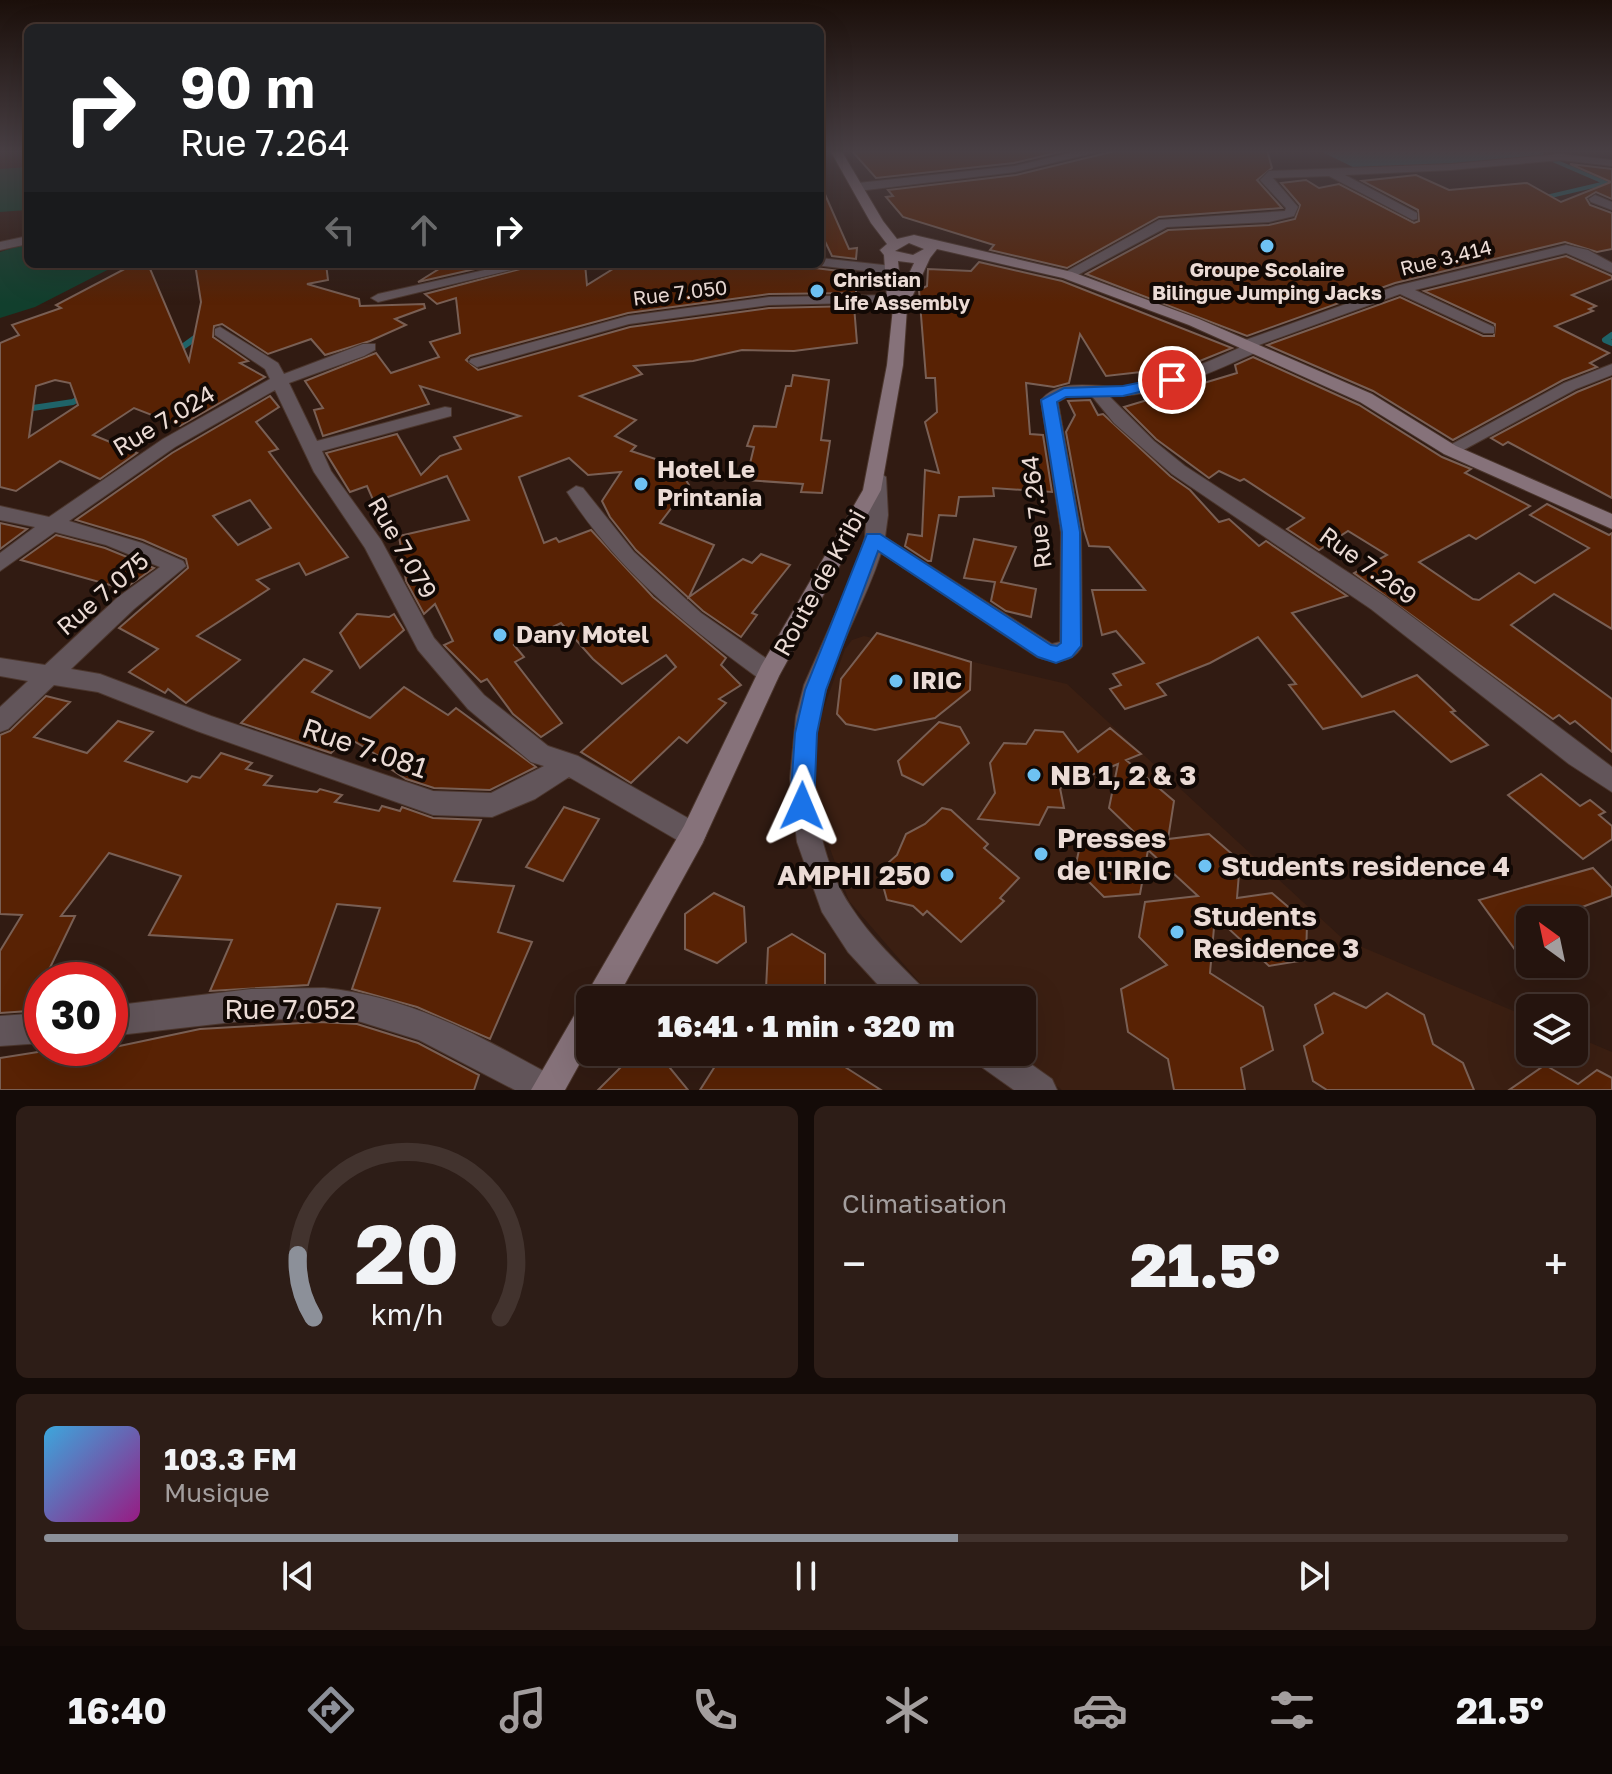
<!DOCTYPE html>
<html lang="fr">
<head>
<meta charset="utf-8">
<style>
	:root { --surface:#25140e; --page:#2d1d17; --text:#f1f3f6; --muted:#a39e9e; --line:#42332e; --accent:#8c9099 }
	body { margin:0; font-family:"Golos Text",sans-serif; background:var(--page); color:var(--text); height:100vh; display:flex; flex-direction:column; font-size:30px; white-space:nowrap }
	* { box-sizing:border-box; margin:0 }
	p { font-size:26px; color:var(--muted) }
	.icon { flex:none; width:44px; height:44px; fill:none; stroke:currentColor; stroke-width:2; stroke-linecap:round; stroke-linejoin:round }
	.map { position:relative; height:1090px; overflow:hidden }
	.side { display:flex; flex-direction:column; gap:16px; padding:16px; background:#140b08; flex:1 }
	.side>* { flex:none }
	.hud { position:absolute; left:24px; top:24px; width:800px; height:244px; border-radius:12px; box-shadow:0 8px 32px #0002,0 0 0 2px var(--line); background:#202124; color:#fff; overflow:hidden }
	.needle { width:52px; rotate:327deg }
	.tools { position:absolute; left:1516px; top:906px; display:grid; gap:16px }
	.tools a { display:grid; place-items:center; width:72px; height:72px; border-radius:12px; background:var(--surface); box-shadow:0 8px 32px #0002,0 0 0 2px var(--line); font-size:40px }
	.speed { position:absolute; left:24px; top:962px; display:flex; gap:16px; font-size:40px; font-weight:700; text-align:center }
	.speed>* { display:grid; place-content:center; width:104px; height:104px; border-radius:50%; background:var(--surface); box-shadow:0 8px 32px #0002,0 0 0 2px var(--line); line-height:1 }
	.speed .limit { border:12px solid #d22; background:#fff; color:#111 }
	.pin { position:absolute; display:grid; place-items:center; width:68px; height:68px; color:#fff; margin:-34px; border:4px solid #fff; border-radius:50%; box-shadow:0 2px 8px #0007 }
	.me { position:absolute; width:88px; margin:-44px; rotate:1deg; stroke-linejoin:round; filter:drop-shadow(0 0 6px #0008) }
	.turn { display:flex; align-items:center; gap:28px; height:168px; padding:0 24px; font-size:36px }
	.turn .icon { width:104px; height:104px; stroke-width:2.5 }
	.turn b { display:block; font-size:56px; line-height:68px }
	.lanes { display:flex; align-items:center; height:76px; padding:0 24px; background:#0003; justify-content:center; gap:40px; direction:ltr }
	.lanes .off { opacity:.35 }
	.big { font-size:60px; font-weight:800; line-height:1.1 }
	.side .card { flex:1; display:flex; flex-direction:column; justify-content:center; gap:12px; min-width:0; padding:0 28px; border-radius:12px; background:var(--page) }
	.side .dial { align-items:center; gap:0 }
	.dial svg { height:208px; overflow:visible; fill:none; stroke:var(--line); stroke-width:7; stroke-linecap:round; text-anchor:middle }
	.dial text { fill:var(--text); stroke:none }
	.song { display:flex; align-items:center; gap:24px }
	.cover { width:96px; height:96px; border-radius:12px; background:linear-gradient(135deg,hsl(200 70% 55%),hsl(310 70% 35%)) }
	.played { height:8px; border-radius:4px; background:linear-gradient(90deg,var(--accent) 60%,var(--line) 60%) }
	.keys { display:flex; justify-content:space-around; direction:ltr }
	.heat { display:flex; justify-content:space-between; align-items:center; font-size:44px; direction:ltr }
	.side .tiles { flex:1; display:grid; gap:16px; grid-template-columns:1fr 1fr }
	.card:last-child { grid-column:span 2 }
	.trip { position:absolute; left:576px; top:986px; width:460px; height:80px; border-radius:12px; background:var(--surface); box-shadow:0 8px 32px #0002,0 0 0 2px var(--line); font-weight:800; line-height:80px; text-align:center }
	.menu { display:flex; height:128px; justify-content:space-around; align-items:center; background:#0f0806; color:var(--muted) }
	.menu .icon { width:56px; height:56px }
	.menu .on { color:var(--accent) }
	.menu b { font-size:36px; color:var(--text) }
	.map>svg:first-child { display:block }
</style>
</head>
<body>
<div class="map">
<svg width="1612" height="1090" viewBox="0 0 1612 1090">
	<rect width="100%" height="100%" fill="#311b12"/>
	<polygon fill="#3b1f12" points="864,636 1067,684 1343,939 1530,1018 1530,1052 1574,1052 1574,1036 1612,1052 1612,1090 1062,1090 1010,1052 1022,1052 1022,1000 939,1000 926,990 849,901 815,807 817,727 845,649 852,640"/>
	<g fill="#113f2d">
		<polygon points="28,167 28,210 0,212 0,169"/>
		<polygon points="28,243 28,264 119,264 35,307 0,318 0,252"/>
	</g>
	<polygon fill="#1f6368" points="1318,150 1542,150 1544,156 1513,161 1357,169"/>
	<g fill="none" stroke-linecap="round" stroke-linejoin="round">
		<polyline stroke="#1f6368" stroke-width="4" points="1542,198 1606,183 1548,158"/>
		<g stroke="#1f6368" stroke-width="6">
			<polyline points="1612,335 1605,340 1612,343"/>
			<polyline points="177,351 199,335"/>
			<polyline points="26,409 73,402 83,396"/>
		</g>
	</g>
	<g fill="#582204" stroke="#795f54" stroke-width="2" fill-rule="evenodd">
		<polygon points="851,150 1068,150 1014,163 876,178"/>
		<polygon points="1119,150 1267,150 1272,168 1257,180 1282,208 1159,217 1067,268 990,250 994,245 903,217 886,197 893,196 888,190 1016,175"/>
		<polygon points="1570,164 1612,169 1612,199 1596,192 1586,198 1590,205 1612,213 1612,249 1597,252 1565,242 1395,283 1247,336 1086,274 1168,230 1269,225 1295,219 1300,205 1281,183 1306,180 1319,188 1339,184 1414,223 1419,221 1418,210 1362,181 1416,175 1449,190 1527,183 1561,202 1611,182"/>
		<polygon points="820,183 849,249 857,248 856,259 832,256 820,231"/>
		<polygon points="1566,256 1612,276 1612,279 1572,295 1596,306 1589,309 1593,311 1555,326 1609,353 1590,363 1597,367 1563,380 1453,440 1373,391 1267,345 1400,297 1483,336 1494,336 1495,324 1424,291"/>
		<polygon points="979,262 1062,281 1232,348 1185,367 1106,376 1080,334 1069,383 1054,387 1026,383 1030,434 1043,435 1052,492 993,488 994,496 959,497 956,516 939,515 931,561 928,561 905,546 908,534 922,536 925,470 939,473 925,422 937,412 935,378 926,378 919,290 927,286 928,269 971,271"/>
		<path d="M134,264H148L189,361L201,302L195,264H326L328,280L307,284L359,299L360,306L424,304L425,308L395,319L406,325L370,341L325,355L311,339L268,354L222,324L214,326L213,337L248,361L240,363L265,377L180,426L134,408L93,435L137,453L100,479L60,461L16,491L0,487V343L19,335L12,325L61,308L56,305ZM55,380L70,383L78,405L29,437L36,386Z"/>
		<polygon points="447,264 497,264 418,282"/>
		<polygon points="539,264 585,264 587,285 621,264 812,264 815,268 856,273 856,293 769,294 628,313 470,356 466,360 478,370 630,327 769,308 854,306 857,343 794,351 742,350 693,361 634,366 642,374 580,396 636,420 615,436 636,446 631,451 677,466 689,485 660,523 714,545 689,597 743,559 752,563 761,554 790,565 752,613 757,615 741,637 703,611 636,550 610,517 602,501 621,472 588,475 569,458 519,477 544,543 556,538 559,542 591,530 653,597 726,658 721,665 741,685 719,699 726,703 687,743 679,737 631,783 581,752 676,667 666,655 622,684 593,659 561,623 514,645 524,657 515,662 562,723 541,737 513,714 487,679 481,682 444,645 453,641 435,604 424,614 406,581 399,536 469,520 447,476 374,502 367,486 350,492 326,453 397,434 421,475 440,456 461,449 454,437 520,416 420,386 429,404 323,436 314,410 323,408 305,381 376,353 391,373 439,357 430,342 460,333 456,298 437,304 425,294"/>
		<polygon points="1253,357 1359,405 1442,457 1471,469 1465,473 1530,506 1476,539 1469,535 1419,562 1473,599 1479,600 1519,573 1535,583 1589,548 1530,515 1547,504 1609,535 1612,533 1612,629 1554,594 1511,625 1612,699 1612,752 1575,721 1570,724 1559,715 1553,719 1354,573 1387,555 1348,531 1319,550 1287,529 1304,518 1244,479 1240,481 1219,471 1209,478 1156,439 1124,407 1237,373 1235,365"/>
		<polygon points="793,375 829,380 821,440 830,441 822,493 801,492 803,484 746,480 754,447 747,446 754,426 776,427 786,386 791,386"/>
		<polygon points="1612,378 1612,498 1508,442 1503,445 1491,438 1577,392"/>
		<path d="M270,396L279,407L256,422L278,449L269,452L348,557L306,575L299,563L257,580L269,589L197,636L240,660L186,703L168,689L165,693L129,672L158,649L119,628L188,568L186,559L143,540L76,520L172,453ZM250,500L271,528L238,545L213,516Z"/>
		<polygon points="1090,400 1098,415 1103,414 1170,476 1190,490 1219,522 1229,519 1259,546 1266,541 1347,596 1292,613 1362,697 1417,675 1455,711 1451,712 1488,745 1451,762 1394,711 1323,729 1289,685 1296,684 1258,637 1210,663 1157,684 1166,695 1125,709 1110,689 1121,685 1113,674 1144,663 1116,631 1102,635 1092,590 1145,590 1109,547 1089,546 1084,530 1066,432 1075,415 1068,401"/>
		<polygon points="0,523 27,529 0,549"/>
		<polygon points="56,535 105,548 154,568 124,589 21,560"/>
		<polygon points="974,539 1016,547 1001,582 1036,589 1031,617 1006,611 991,601 995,582 964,578"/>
		<polygon points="357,614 389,617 394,614 404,630 360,668 340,633"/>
		<polygon points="877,633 971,662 970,690 935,718 875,730 846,724 837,714 841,679"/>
		<polygon points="304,659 332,671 312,692 370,718 404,687 448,715 456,708 536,767 490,790 434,788 406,779 383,764 387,761 347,737 331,753 241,723"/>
		<polygon points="46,696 70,702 34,737 87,753 118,721 153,732 125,761 187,782 192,776 200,778 221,753 252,763 246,769 272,776 264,785 317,792 320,789 342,795 335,802 379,811 382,806 400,811 402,807 433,818 481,820 454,881 514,886 498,932 532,942 490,1039 417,1007 352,989 380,908 337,904 308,985 210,991 232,940 149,935 181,876 109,853 61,916 75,916 29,1011 0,1013 0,951 22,915 0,914 0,735 10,731"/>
		<polygon points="939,722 960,727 969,743 923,785 902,775 898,761"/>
		<polygon points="1110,728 1141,754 1126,760 1174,801 1168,839 1209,834 1240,861 1237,898 1272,893 1307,923 1306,960 1269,966 1215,916 1210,973 1263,1007 1273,1050 1241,1068 1245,1090 1174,1090 1168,1059 1128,1032 1121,989 1167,965 1139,937 1145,902 1198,896 1148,850 1140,894 1104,897 1075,868 1082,837 1133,831 1109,808 1118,764 1060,788 1064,808 1048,807 1039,825 978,819 995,793 990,763 1004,743 1026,744 1035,730 1063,732 1078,752"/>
		<polygon points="1541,774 1580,806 1590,800 1605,812 1599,815 1612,826 1612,839 1583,859 1508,795"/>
		<polygon points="564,807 599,819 563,881 526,867"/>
		<polygon points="942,808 951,810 988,844 984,848 1019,878 1000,898 1004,901 961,942 927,911 923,915 913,906 887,900 879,871 897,855 906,834 925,824"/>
		<polygon points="1593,868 1612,888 1612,896 1566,913 1573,920 1530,920 1530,946 1516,951 1479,900"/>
		<polygon points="714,893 744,907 746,942 717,963 685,949 685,914"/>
		<polygon points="792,934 825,954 825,989 807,1000 785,1000 766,989 768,948"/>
		<polygon points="1334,993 1366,1008 1387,993 1424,1015 1433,1044 1463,1063 1474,1090 1327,1090 1313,1081 1304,1046 1323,1033 1315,1005"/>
		<polygon points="319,1022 357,1024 418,1043 479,1075 474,1090 0,1090 0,1058 63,1048 110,1048 200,1029"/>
		<polygon points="636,1052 657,1052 688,1090 598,1090"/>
		<polygon points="724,1052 839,1052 849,1059 845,1067 881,1090 700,1090"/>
		<polygon points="1545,1065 1578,1084 1597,1070 1612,1078 1612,1090 1509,1090"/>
	</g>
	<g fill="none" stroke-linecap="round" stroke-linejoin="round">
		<g stroke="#4b362d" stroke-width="2">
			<g id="minor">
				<polygon points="1083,150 1105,150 1015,172 858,191 852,187 858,183 1015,166"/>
				<polygon points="1561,154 1612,160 1612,166 1561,160 1451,170 1345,175 1417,213 1417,219 1413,220 1329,176 1273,178 1298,207 1294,216 1269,222 1167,227 1072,278 1060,275 1159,220 1285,211 1286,208 1260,180 1269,171 1451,164"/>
				<polygon points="1595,195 1612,202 1612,210 1591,202 1589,199"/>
				<polygon points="28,236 28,244 0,250 0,242"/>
				<path d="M1566,245L1588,250L1612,263V273L1566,253L1415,290L1494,327V333H1484L1400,294L1259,345V351C1212,372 1162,397 1109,396L1154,441L1185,466L1386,597L1612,767V792L1569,764L1371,609L1172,474L1114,423L1091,395L1067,397L1058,402L1081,532L1082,646C1072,664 1054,663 1037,657L881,553C867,598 842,638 828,683C805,753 810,845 851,907C871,938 898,963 924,989L928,1000H892L848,952L822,912L797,842L790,779L796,716L804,685L854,572L865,537L870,473L877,471L886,477L888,515L885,537L1052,644L1060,642L1061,532L1041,400C1061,376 1098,389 1125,386C1165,381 1203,364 1239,348L1240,342L1396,286Z"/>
				<polygon points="820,258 892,266 899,270 892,274 815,265 820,264"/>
				<polygon points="511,264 536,264 378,302 371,298 378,294"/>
				<polygon points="894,295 901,299 899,302 769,305 629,324 477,367 469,362 471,359 628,316 769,297"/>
				<path d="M220,327L278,363L284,374L363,344H375V350L364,356L289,383L317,441L445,407L451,408V416L322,451L331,471L381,540L434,638L484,695L548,746L578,756L702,826L706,835L702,844L693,847L684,844L569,777L535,799L492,817L433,815L197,731L98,692L54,685L8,729L0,732V707L28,681L0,676V658L45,665L118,597L160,567L106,545L55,532L0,571V553L35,527L0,520V506L49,517L163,439L270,379L265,369L215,335V329ZM275,390L314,472L365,548L418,650L468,709L531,762L544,766L491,793L433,791L211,716L100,674L71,669L134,609L186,566L183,561L142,543L69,521L175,447Z"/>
				<polygon points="1612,364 1612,375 1576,389 1456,454 1450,456 1441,450 1564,383"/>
				<path d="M576,486L583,488L634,552L701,613L777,666L780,673L777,680L769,682L761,680C687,626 617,570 567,492Z"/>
				<path d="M324,988C411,996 483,1038 558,1079L563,1090H515L419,1040L358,1021L324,1018L251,1020L110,1036V1006L251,989Z"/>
				<polygon points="42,1013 42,1043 0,1046 0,1016"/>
				<polygon points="971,1052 1014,1052 1052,1079 1057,1090 1014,1090 976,1063"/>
			</g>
		</g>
		<g stroke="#4b362d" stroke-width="2">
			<path id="secondary" d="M830,150H841L883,221L897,239L914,235L1072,272L1199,319L1372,394L1456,446L1612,514V529L1444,454L1360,402L1189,325L1063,278L937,249L930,258L907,308L903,365L881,490L779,676L702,844L616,1000H590V1045L565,1090H531L684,826L761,666L863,490L887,365L893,308L887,299L884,255L880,250L887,244L871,223ZM909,243L924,249L913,255L895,251ZM898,261L914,263L901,291Z"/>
		</g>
		<use href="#minor" fill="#62555a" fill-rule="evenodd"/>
		<use href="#secondary" fill="#86727a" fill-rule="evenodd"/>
	</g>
	<linearGradient id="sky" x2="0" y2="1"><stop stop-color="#1b0f0a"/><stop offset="0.5" stop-color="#483f44"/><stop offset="1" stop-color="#483f44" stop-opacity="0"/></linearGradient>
	<rect width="1612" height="303" fill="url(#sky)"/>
	<polygon fill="#1a73e8" stroke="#114b97" stroke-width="2" points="1172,376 1177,377 1177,383 1123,396 1066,397 1057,402 1080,532 1081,646 1072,657 1056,663 1038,657 878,551 826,690 817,733 814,806 810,813 802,816 793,813 790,806 795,733 805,690 867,534 880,534 1051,645 1057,646 1061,643 1062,532 1041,400 1064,388 1123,386"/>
	<g fill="#6ec2f3" stroke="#120905" stroke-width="3">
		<circle cx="1267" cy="246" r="8"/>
		<circle cx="817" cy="291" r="8"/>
		<circle cx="641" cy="484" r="8"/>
		<circle cx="500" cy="635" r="8"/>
		<circle cx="896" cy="681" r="8"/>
		<circle cx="1034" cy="775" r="8"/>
		<circle cx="1041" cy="854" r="8"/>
		<circle cx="1205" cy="866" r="8"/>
		<circle cx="947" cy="875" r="8"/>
		<circle cx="1177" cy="932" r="8"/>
	</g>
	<g text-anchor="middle" stroke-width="8" stroke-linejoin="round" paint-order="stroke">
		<g font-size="20" fill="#ebdbd5" stroke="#120905">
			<text transform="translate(1446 258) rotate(-14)" y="7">Rue 3.414</text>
			<text transform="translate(680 293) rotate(-7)" y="7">Rue 7.050</text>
		</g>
		<g font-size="20" font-weight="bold" fill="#ebdbd5" stroke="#120905">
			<text x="1267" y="277">Groupe Scolaire<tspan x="1267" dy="23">Bilingue Jumping Jacks</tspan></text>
			<text x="833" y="287" text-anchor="start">Christian<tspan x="833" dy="23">Life Assembly</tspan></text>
		</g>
		<g font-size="24" fill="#ebdbd5" stroke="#120905">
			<text transform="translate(164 421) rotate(-31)" y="8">Rue 7.024</text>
			<text transform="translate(1037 512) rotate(-97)" y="8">Rue 7.264</text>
			<text transform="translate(402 548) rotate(60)" y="8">Rue 7.079</text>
			<text transform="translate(1368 566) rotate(36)" y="8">Rue 7.269</text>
			<text transform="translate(820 583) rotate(-61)" y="8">Route de Kribi</text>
			<text transform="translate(103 594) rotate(-41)" y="8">Rue 7.075</text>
		</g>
		<g font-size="24" font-weight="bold" fill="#ebdbd5" stroke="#120905" text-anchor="start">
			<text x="657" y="478">Hotel Le<tspan x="657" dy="28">Printania</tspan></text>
			<text x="516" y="643">Dany Motel</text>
			<text x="912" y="689">IRIC</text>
		</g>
		<g font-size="28" fill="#ebdbd5" stroke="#120905">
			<text transform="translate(365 748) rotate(19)" y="10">Rue 7.081</text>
			<text x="290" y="1019">Rue 7.052</text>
		</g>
		<g font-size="28" font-weight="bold" fill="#ebdbd5" stroke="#120905" text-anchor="start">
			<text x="1050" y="785">NB 1, 2 &amp; 3</text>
			<text x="1057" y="848">Presses<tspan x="1057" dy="32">de l'IRIC</tspan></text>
			<text x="1221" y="876">Students residence 4</text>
			<text x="931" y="885" text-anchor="end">AMPHI 250</text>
			<text x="1193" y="926">Students<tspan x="1193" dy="32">Residence 3</tspan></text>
		</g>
	</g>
</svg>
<div class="tools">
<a><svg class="needle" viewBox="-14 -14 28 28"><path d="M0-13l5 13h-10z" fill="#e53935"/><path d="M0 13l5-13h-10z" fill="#a39e9e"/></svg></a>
<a><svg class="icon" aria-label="layers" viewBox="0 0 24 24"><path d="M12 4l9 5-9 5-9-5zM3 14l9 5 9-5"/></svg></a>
</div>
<div class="speed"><div class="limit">30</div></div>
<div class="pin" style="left:1172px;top:380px;background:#d93025"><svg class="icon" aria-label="arrive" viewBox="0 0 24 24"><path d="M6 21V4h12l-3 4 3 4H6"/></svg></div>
<svg class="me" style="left:802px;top:806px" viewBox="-20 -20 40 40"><path d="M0-17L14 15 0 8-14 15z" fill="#1a73e8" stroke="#fff" stroke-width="4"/></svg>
<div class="trip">16:41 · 1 min · 320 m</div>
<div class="hud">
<div class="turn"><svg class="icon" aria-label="right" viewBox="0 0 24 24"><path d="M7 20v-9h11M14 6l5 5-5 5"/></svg><div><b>90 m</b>Rue 7.264</div></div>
<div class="lanes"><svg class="icon off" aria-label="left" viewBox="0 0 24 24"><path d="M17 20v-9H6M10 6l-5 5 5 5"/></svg><svg class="icon off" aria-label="ahead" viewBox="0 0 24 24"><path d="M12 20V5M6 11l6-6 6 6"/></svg><svg class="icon" aria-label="right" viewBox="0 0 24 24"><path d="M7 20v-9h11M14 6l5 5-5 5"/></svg></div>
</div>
</div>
<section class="side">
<div class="tiles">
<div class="card dial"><svg viewBox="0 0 100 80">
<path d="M14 69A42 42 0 1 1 86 69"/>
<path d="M14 69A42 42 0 0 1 8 45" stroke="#8c9099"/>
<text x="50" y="56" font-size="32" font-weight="700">20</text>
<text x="50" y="72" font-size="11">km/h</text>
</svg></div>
<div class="card"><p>Climatisation</p>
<div class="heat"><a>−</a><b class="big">21.5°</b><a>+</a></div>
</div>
<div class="card">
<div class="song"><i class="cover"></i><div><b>103.3 FM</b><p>Musique</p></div></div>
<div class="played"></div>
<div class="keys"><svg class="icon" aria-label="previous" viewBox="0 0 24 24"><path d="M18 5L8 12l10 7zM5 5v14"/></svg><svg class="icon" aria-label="pause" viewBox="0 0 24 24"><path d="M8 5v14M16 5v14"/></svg><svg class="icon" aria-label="next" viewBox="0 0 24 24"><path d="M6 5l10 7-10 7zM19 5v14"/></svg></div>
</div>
</div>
</section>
<nav class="menu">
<b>16:40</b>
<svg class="icon on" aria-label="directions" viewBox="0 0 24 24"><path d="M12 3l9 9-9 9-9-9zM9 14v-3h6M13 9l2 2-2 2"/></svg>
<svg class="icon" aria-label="music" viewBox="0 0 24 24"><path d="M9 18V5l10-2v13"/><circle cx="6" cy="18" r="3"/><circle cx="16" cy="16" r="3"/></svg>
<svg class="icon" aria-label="phone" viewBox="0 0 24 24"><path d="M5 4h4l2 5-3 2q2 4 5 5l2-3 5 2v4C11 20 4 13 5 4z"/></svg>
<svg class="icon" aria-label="climate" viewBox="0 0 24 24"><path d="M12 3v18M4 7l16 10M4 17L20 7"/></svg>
<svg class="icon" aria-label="car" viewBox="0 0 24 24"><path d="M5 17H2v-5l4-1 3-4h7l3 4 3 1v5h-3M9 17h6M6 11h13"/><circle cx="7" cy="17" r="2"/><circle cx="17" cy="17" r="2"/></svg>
<svg class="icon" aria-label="filters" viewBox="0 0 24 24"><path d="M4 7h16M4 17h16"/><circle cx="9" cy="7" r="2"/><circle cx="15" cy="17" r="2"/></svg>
<b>21.5°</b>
</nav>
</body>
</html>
